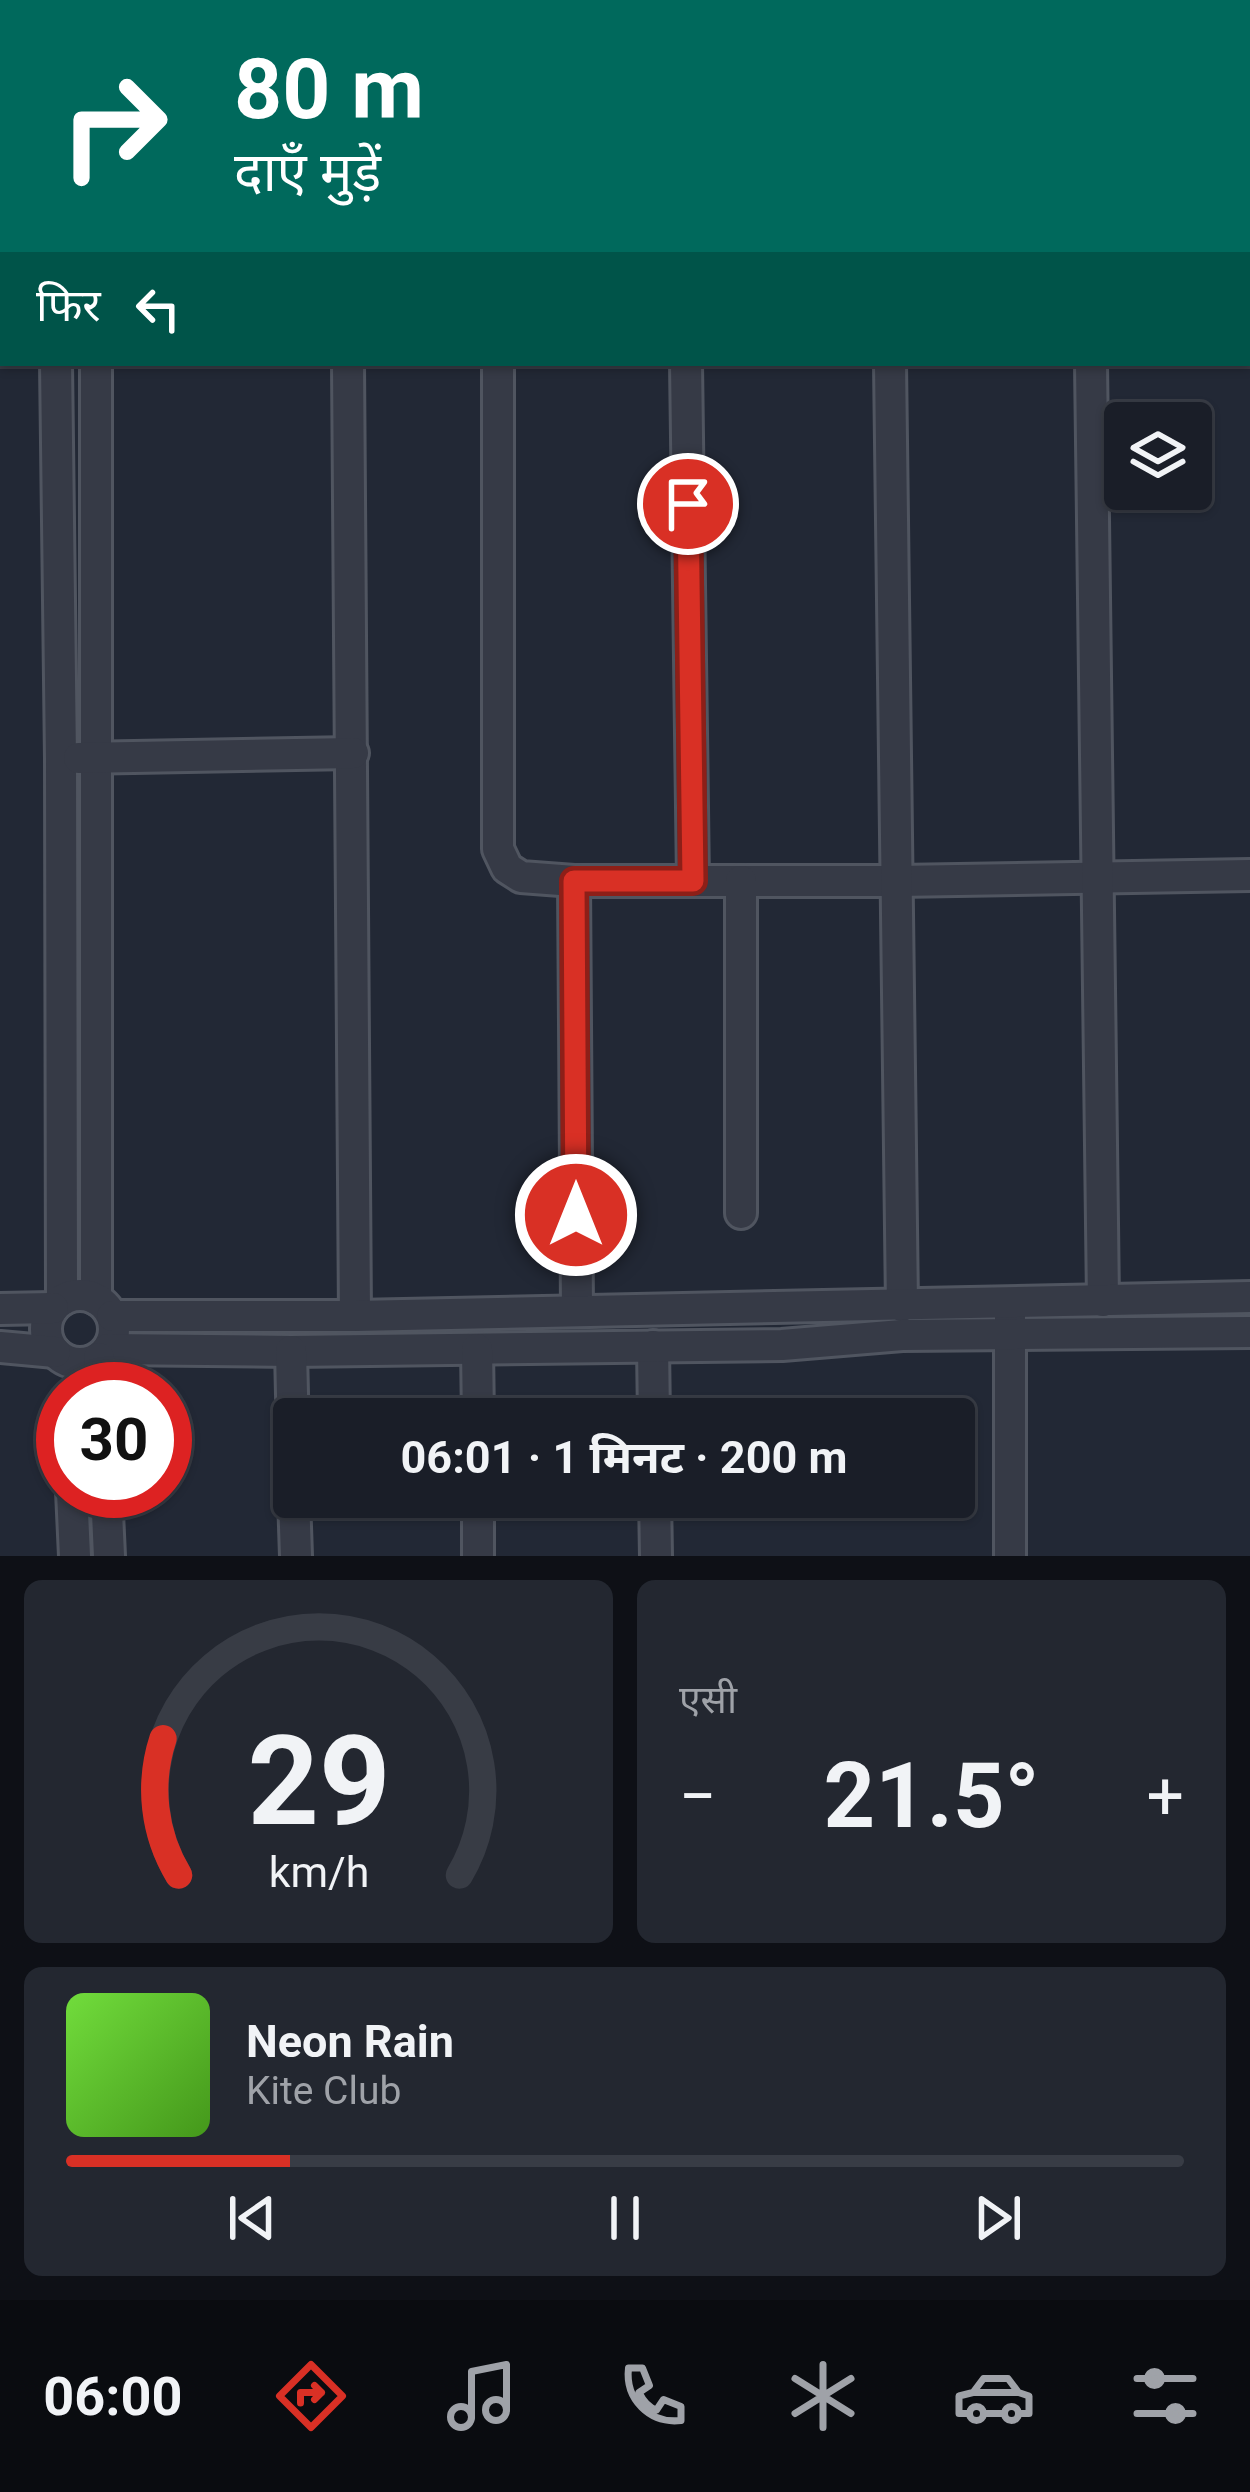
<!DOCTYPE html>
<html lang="hi">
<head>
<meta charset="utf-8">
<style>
	:root { --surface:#1a1e28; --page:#232730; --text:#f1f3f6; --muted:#9fa2a8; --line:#383c45; --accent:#d93025 }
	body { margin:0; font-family:Roboto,"Noto Sans Devanagari",sans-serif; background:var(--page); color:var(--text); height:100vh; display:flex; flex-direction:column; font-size:45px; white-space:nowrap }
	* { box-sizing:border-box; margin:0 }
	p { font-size:39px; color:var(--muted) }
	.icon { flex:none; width:66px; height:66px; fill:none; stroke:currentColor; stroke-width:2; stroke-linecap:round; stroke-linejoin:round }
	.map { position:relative; height:1556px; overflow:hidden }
	.side { display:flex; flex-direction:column; gap:24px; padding:24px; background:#0e1016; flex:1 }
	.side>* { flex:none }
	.top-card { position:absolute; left:0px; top:0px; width:1251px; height:366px; box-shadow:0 3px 9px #0004,0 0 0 3px var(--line); background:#00695c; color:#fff; overflow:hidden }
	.buttons { position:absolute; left:1104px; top:402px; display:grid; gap:24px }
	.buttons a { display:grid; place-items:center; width:108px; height:108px; border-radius:12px; background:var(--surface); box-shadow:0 3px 9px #0004,0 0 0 3px var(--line); font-size:60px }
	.speed { position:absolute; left:36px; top:1362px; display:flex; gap:24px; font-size:60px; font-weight:700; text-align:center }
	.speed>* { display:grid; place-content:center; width:156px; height:156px; border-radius:50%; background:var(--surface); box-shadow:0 3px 9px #0004,0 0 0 3px var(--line); line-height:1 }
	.speed .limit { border:18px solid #d22; background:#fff; color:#111 }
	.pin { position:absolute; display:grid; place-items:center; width:102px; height:102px; color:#fff; margin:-51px; border:6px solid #fff; border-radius:50%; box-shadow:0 3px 12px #0007 }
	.me { position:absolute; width:132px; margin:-66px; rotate:0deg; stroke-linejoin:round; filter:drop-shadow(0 0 9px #0008) }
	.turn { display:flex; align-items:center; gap:42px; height:252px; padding:0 36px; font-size:54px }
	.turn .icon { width:156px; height:156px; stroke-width:2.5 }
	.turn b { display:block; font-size:84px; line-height:102px }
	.then { display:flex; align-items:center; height:114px; padding:0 36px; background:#0003; gap:24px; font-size:45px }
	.big { font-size:90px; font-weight:700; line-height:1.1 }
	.side .tile { flex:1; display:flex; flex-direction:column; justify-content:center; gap:18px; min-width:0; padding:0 42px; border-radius:18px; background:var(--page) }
	.side .dial { align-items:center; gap:0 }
	.dial svg { height:312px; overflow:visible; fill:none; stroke:var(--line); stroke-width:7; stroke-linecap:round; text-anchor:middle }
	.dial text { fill:var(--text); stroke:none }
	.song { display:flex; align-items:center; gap:36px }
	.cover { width:144px; height:144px; border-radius:18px; background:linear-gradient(135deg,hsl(100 70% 55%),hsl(100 70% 35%)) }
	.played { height:12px; border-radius:6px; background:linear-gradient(90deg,var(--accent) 20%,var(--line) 20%) }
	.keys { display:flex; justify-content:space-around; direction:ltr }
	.heat { display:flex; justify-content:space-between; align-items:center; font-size:66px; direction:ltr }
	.side .tiles { flex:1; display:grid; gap:24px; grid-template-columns:1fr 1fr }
	.tile:last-child { grid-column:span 2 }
	.trip { position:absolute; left:273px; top:1398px; width:702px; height:120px; border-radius:12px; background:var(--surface); box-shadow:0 3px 9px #0004,0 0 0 3px var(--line); font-weight:700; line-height:120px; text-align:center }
	.menu { display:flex; height:192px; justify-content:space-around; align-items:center; background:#0a0c10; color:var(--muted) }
	.menu .icon { width:84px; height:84px }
	.menu .current { color:var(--accent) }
	.menu b { font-size:54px; color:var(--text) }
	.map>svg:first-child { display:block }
</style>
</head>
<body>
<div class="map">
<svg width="1250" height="1556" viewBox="0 0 1250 1556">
	<rect width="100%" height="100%" fill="#222835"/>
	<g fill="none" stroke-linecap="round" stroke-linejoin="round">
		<g stroke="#505560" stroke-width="36">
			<g id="minor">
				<polyline points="50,0 50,3"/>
				<polyline points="89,0 90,3"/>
				<polyline points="341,0 341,3"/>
				<polyline points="492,0 492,3"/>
				<polyline points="687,3 687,0"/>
				<polyline points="891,3 891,0"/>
				<polyline points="1094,3 1094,0"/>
				<polyline points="0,297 3,297"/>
				<polyline points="1248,328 1250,328"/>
				<polyline points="56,363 61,759 62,1300"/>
				<polyline points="96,363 96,1299"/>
				<polyline points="348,363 355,1316"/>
				<polyline points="498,363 498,849 507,868 521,877 574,881 898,881 1250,875"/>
				<polyline points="686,363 693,881"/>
				<polyline points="890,363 902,1306"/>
				<polyline points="1091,363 1103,1301"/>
				<polyline points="79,758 353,753"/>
				<polyline points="574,881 577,1310"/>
				<polyline points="741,1213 741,881"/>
				<circle cx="80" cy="1329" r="34"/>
				<polyline points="0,1309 53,1308"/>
				<polyline points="1010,1315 1010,1556"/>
				<polyline points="112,1316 355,1316 1250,1297"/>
				<polyline points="653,1346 654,1419"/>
				<polyline points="0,1347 55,1352"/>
				<polyline points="108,1349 291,1351 782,1345 902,1335 1250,1332"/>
				<polyline points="477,1349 478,1419"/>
				<polyline points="291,1351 294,1481"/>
				<polyline points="99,1358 101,1389"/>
				<polyline points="72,1491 75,1556"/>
				<polyline points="106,1491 109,1556"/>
				<polyline points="294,1497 296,1556"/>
				<polyline points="478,1497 478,1556"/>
				<polyline points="655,1497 656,1556"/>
			</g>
		</g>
		<use href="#minor" stroke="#363a46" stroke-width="30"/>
	</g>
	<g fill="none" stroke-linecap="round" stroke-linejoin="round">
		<g stroke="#8d1f18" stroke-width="30">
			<polyline id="route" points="576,1215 574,881 693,881 688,504"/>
		</g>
		<use href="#route" stroke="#d93025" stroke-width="21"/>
	</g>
</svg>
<div class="buttons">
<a><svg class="icon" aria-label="layers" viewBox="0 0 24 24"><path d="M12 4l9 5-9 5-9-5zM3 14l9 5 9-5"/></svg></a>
</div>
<div class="speed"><div class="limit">30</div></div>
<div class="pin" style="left:688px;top:504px;background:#d93025"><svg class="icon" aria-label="arrive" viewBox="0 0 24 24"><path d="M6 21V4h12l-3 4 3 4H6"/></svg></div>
<svg class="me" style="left:576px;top:1215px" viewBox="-20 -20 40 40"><circle r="17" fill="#d93025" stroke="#fff" stroke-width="3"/><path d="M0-11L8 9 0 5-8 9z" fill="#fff"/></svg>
<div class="trip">06:01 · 1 मिनट · 200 m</div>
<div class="top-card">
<div class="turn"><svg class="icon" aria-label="right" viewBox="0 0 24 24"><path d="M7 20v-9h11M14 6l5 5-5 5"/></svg><div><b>80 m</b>दाएँ मुड़ें</div></div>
<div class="then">फिर<svg class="icon" aria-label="left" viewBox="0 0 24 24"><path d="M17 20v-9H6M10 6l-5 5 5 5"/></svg></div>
</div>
</div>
<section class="side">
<div class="tiles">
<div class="tile dial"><svg viewBox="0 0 100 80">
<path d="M14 69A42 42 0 1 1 86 69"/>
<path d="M14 69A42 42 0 0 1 10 34" stroke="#d93025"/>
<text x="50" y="56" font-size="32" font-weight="700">29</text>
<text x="50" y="72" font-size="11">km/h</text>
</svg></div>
<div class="tile"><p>एसी</p>
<div class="heat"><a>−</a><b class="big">21.5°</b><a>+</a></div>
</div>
<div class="tile">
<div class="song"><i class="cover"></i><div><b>Neon Rain</b><p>Kite Club</p></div></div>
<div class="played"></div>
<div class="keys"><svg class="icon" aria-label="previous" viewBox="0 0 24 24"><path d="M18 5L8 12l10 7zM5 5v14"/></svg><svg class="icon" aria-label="pause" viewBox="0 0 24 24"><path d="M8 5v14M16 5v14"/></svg><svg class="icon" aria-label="next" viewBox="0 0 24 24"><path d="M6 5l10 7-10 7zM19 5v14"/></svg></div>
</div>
</div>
</section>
<nav class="menu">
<b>06:00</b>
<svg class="icon current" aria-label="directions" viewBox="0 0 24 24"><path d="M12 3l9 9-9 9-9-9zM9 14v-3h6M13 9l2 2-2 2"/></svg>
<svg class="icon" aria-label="music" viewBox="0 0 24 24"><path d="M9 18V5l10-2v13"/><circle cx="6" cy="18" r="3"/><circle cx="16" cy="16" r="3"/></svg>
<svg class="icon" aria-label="phone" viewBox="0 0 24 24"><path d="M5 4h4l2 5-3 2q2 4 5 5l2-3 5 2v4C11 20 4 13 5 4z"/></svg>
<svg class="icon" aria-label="climate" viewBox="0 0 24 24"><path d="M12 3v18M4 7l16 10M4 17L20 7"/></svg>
<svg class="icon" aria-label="car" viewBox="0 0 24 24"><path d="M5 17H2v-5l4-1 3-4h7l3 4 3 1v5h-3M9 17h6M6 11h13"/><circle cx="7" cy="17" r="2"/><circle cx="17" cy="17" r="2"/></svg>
<svg class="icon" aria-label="filters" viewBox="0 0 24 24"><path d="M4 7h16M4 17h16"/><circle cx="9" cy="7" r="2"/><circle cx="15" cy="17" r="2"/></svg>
</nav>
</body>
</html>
